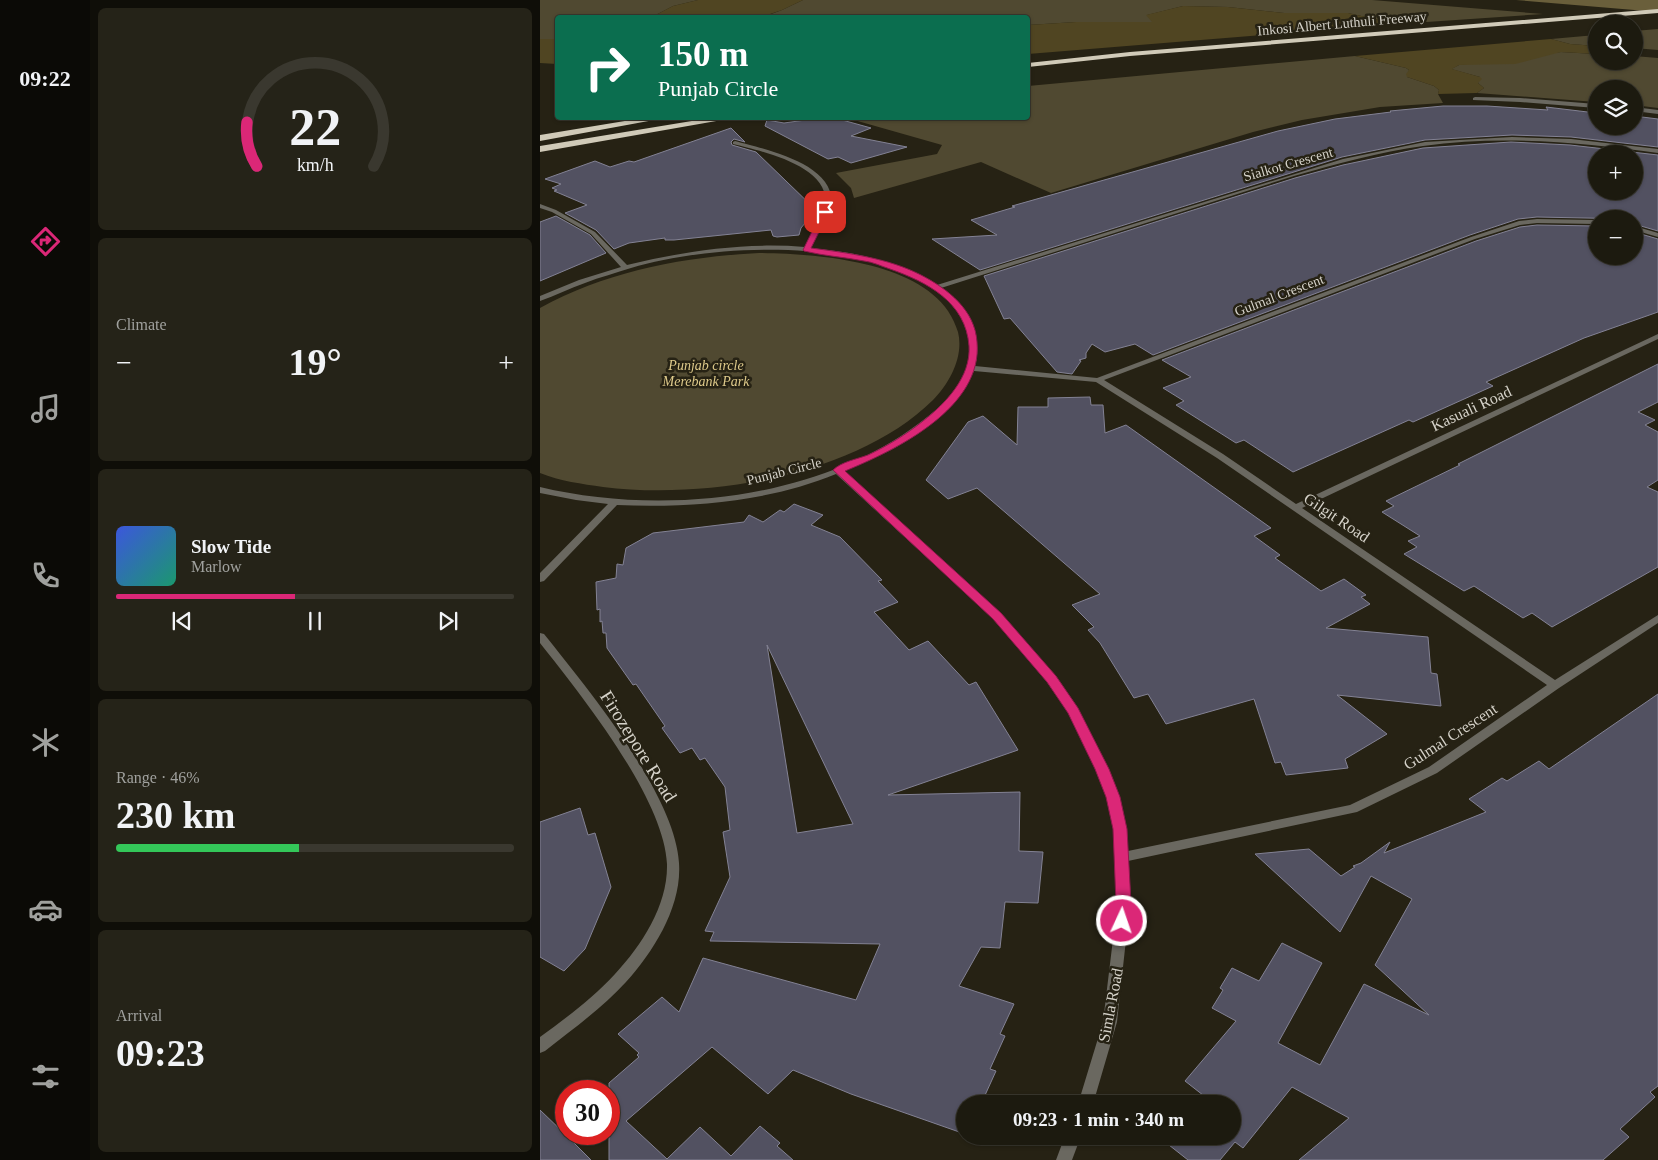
<!DOCTYPE html>
<html lang="en">
<head>
<meta charset="utf-8">
<style>
	:root { --surface:#1c1a0f; --page:#252318; --text:#f1f3f6; --muted:#a0a19e; --line:#3a382f; --accent:#db2777 }
	body { margin:0; font-family:"Times New Roman",serif; background:var(--page); color:var(--text); height:100vh; display:flex; flex-direction:column; font-size:19px; white-space:nowrap }
	* { box-sizing:border-box; margin:0 }
	p { font-size:16px; color:var(--muted) }
	.icon { flex:none; width:28px; height:28px; fill:none; stroke:currentColor; stroke-width:2; stroke-linecap:round; stroke-linejoin:round }
	.map { position:relative; flex:1; overflow:hidden }
	.side { display:flex; flex-direction:column; gap:8px; padding:8px; background:#0f0e08; width:450px }
	.side>* { flex:none }
	.guide { position:absolute; left:15px; top:15px; width:475px; height:105px; border-radius:5px; box-shadow:0 1px 4px #0004,0 0 0 1px var(--line); background:#0b6e4f; color:#fff; overflow:hidden }
	.controls { position:absolute; left:1048px; top:15px; display:grid; gap:10px }
	.controls a { display:grid; place-items:center; width:55px; height:55px; border-radius:50%; background:var(--surface); box-shadow:0 1px 4px #0004,0 0 0 1px var(--line); font-size:25px }
	.speed { position:absolute; left:15px; top:1080px; display:flex; gap:10px; font-size:25px; font-weight:700; text-align:center }
	.speed>* { display:grid; place-content:center; width:65px; height:65px; border-radius:50%; background:var(--surface); box-shadow:0 1px 4px #0004,0 0 0 1px var(--line); line-height:1 }
	.speed .limit { border:8px solid #d22; background:#fff; color:#111 }
	.pin { position:absolute; display:grid; place-items:center; width:42px; height:42px; color:#fff; margin:-21px; border-radius:10px; box-shadow:0 2px 8px #0006 }
	.me { position:absolute; width:55px; margin:-28px; rotate:3deg; stroke-linejoin:round; filter:drop-shadow(0 0 4px #0008) }
	.turn { display:flex; align-items:center; gap:18px; height:105px; padding:0 20px; font-size:22px }
	.turn .icon { width:65px; height:65px; stroke-width:2.5 }
	.turn b { display:block; font-size:35px; line-height:42px }
	.big { font-size:38px; font-weight:600; line-height:1.1 }
	.side .widget { flex:1; display:flex; flex-direction:column; justify-content:center; gap:8px; min-width:0; padding:0 18px; border-radius:8px; background:var(--page) }
	.side .dial { align-items:center; gap:0 }
	.dial svg { height:130px; overflow:visible; fill:none; stroke:var(--line); stroke-width:7; stroke-linecap:round; text-anchor:middle }
	.dial text { fill:var(--text); stroke:none }
	.song { display:flex; align-items:center; gap:15px }
	.cover { width:60px; height:60px; border-radius:8px; background:linear-gradient(135deg,hsl(230 70% 55%),hsl(160 70% 35%)) }
	.played { height:5px; border-radius:2px; background:linear-gradient(90deg,var(--accent) 45%,var(--line) 45%) }
	.keys { display:flex; justify-content:space-around; direction:ltr }
	.heat { display:flex; justify-content:space-between; align-items:center; font-size:28px; direction:ltr }
	.charge { height:8px; border-radius:4px; background:linear-gradient(90deg,#34c759 46%,var(--line) 0) }
	.trip { position:absolute; left:416px; top:1095px; width:285px; height:50px; border-radius:25px; background:var(--surface); box-shadow:0 1px 4px #0004,0 0 0 1px var(--line); font-weight:600; line-height:50px; text-align:center }
	main { display:flex; flex:1; min-height:0 }
	.dock { display:flex; flex-direction:column; width:90px; justify-content:space-around; align-items:center; background:#0b0a06; color:var(--muted) }
	.dock .icon { width:35px; height:35px }
	.dock .current { color:var(--accent) }
	.dock b { font-size:22px; color:var(--text) }
	.map>svg:first-child { display:block }
</style>
</head>
<body>
<main>
<nav class="dock">
<b>09:22</b>
<svg class="icon current" aria-label="directions" viewBox="0 0 24 24"><path d="M12 3l9 9-9 9-9-9zM9 14v-3h6M13 9l2 2-2 2"/></svg>
<svg class="icon" aria-label="music" viewBox="0 0 24 24"><path d="M9 18V5l10-2v13"/><circle cx="6" cy="18" r="3"/><circle cx="16" cy="16" r="3"/></svg>
<svg class="icon" aria-label="phone" viewBox="0 0 24 24"><path d="M5 4h4l2 5-3 2q2 4 5 5l2-3 5 2v4C11 20 4 13 5 4z"/></svg>
<svg class="icon" aria-label="climate" viewBox="0 0 24 24"><path d="M12 3v18M4 7l16 10M4 17L20 7"/></svg>
<svg class="icon" aria-label="car" viewBox="0 0 24 24"><path d="M5 17H2v-5l4-1 3-4h7l3 4 3 1v5h-3M9 17h6M6 11h13"/><circle cx="7" cy="17" r="2"/><circle cx="17" cy="17" r="2"/></svg>
<svg class="icon" aria-label="filters" viewBox="0 0 24 24"><path d="M4 7h16M4 17h16"/><circle cx="9" cy="7" r="2"/><circle cx="15" cy="17" r="2"/></svg>
</nav>
<section class="side">
<div class="widget dial"><svg viewBox="0 0 100 80">
<path d="M14 69A42 42 0 1 1 86 69"/>
<path d="M14 69A42 42 0 0 1 8 42" stroke="#db2777"/>
<text x="50" y="56" font-size="32" font-weight="700">22</text>
<text x="50" y="72" font-size="11">km/h</text>
</svg></div>
<div class="widget"><p>Climate</p>
<div class="heat"><a>−</a><b class="big">19°</b><a>+</a></div>
</div>
<div class="widget">
<div class="song"><i class="cover"></i><div><b>Slow Tide</b><p>Marlow</p></div></div>
<div class="played"></div>
<div class="keys"><svg class="icon" aria-label="previous" viewBox="0 0 24 24"><path d="M18 5L8 12l10 7zM5 5v14"/></svg><svg class="icon" aria-label="pause" viewBox="0 0 24 24"><path d="M8 5v14M16 5v14"/></svg><svg class="icon" aria-label="next" viewBox="0 0 24 24"><path d="M6 5l10 7-10 7zM19 5v14"/></svg></div>
</div>
<div class="widget"><p>Range · 46%</p><b class="big">230 km</b><div class="charge"></div></div>
<div class="widget"><p>Arrival</p><b class="big">09:23</b></div>
</section>
<div class="map">
<svg width="1118" height="1160" viewBox="0 0 1118 1160">
	<rect width="100%" height="100%" fill="#262214"/>
	<g fill="#504931">
		<polygon points="0,0 158,0 133,6 112,17 18,18 17,39 0,39"/>
		<polygon points="263,0 832,0 1003,14 857,24 808,13 744,13 688,7 643,6 607,15 613,22 536,22 488,25 488,18 221,18 242,10"/>
		<polygon points="1118,29 1118,50 1094,48 1094,31"/>
		<polygon points="1056,35 1056,46 1030,44 1011,39"/>
		<polygon points="1021,52 1056,54 1056,61 1094,61 1094,56 1118,58 1118,108 1094,105 1094,89 1056,89 1056,102 937,93 944,88 938,83 940,77 911,69 919,65"/>
		<polygon points="815,56 866,68 869,70 867,77 894,86 899,90 898,94 903,103 840,107 762,120 713,132 511,193 441,162 314,198 311,188 296,173 397,154 402,145 307,118 488,118 488,86"/>
		<path d="M219,253C279,254 398,261 418,332C424,356 410,383 393,400C316,476 166,500 63,487C42,484 20,481 0,473V308C67,271 143,257 219,253Z"/>
	</g>
	<g fill="#504522">
		<polygon points="158,0 263,0 242,10 221,17 112,17 133,6"/>
		<polygon points="643,6 688,7 744,13 808,13 857,24 488,54 488,25 536,22 612,22 606,15"/>
		<polygon points="0,39 17,39 17,64 0,63"/>
		<polygon points="1011,39 1030,44 1056,46 1056,54 1021,52 975,64 919,65 912,69 940,77 942,79 938,83 944,88 937,93 898,94 899,90 894,86 867,77 866,74 869,70 866,68 815,56"/>
	</g>
	<polygon fill="#6a5f3b" points="976,0 1118,0 1118,12"/>
	<g fill="#525161" stroke="#838294" fill-rule="evenodd">
		<polygon points="903,106 947,106 1008,110 1006,107 1056,113 1056,126 1094,126 1094,116 1118,119 1118,147 1031,137 972,135 885,140 802,157 440,270 392,239 457,235 431,220 475,207 472,206 738,131 795,119 851,112 850,111"/>
		<polygon points="280,118 295,118 331,128 311,136 367,147 311,163 298,157 288,159 225,126 227,120 244,123"/>
		<polygon points="191,128 205,142 194,139 191,142 192,145 216,152 276,210 261,228 259,235 237,237 233,236 231,230 134,240 125,240 125,238 89,243 74,249 56,230 25,213 47,205 14,191 17,190 12,188 21,184 5,179 55,161 70,167 89,161 94,162"/>
		<path d="M971,142L1030,145L1118,155V231L1094,224V219L997,217L978,219L930,235L613,355L595,344L565,352L552,344L546,353V358L539,360L541,361L532,374L517,372L470,318L464,319L444,276L755,178L803,165L883,148ZM1056,154H1094V191H1056Z"/>
		<polygon points="16,216 50,235 66,253 0,281 0,222"/>
		<polygon points="997,225 1056,226 1056,256 1094,256 1094,232 1118,239 1118,312 1044,338 946,382 953,386 873,422 869,420 753,472 704,440 696,443 636,405 644,401 623,388 651,377 622,360 936,241 980,227"/>
		<polygon points="1118,364 1118,402 1098,412 1115,420 1105,425 1118,432 1118,480 1107,487 1118,492 1118,567 1012,627 992,613 983,618 934,586 924,591 864,554 877,547 868,541 880,536 842,512 854,506 846,501 920,465 918,464"/>
		<polygon points="550,397 551,405 563,405 565,433 586,425 731,528 714,536 740,555 735,558 781,591 804,579 826,595 821,597 830,604 786,628 888,637 891,673 897,674 901,706 797,695 847,734 805,759 808,768 746,775 741,762 735,763 714,699 626,724 608,694 594,698 560,643 548,630 554,627 532,605 560,594 437,488 408,499 386,480 428,422 443,416 477,445 478,407 508,407 508,398"/>
		<path d="M254,504L283,515L271,525L300,537L342,580L338,581L358,602L334,612L369,650L388,641L429,685L436,682L478,750L348,795L480,792L479,851L503,852L498,903L465,902L460,948L441,947L419,986L474,1004L460,1034L465,1036L450,1069L456,1071L441,1104H425V1134L311,1094L253,1070L228,1094L172,1047L86,1121L127,1159L160,1127L191,1156L220,1126L240,1143L237,1146L253,1160H69V1083L99,1057L97,1055L99,1053L78,1034L122,997L139,1012L163,958L316,1000L340,944L170,941L174,932L165,931L190,877L183,832L190,830L185,787L165,758L160,760L152,748L140,753L122,728L125,726L96,684L93,685L67,648L66,633H63L62,621L60,622V609L57,610L56,582L76,578L77,564L83,565L86,548L113,533L204,522L209,515L223,522L240,510L244,512ZM227,645L313,824L257,833Z"/>
		<polygon points="1118,694 1118,1086 1110,1092 1115,1097 1080,1129 1089,1137 1063,1160 759,1160 809,1118 752,1087 703,1148 695,1142 680,1160 648,1160 629,1145 637,1136 692,1136 692,1104 664,1104 668,1099 645,1081 696,1021 672,1008 683,990 680,988 692,968 719,981 742,943 782,963 738,1043 780,1065 824,984 889,1015 835,965 872,899 831,876 800,932 715,854 769,849 801,876 815,867 813,866 821,863 850,842 844,853 946,812 929,799 962,778 967,781 999,761 1009,769"/>
		<polygon points="40,808 48,835 55,833 71,887 45,949 24,971 0,957 0,822"/>
		<polygon points="0,1110 26,1135 51,1160 0,1160"/>
	</g>
	<g fill="none" stroke-linecap="round" stroke-linejoin="round">
		<g fill="#6a6860" fill-rule="evenodd">
			<polygon points="935,97 980,98 1056,104 1056,108 980,102 933,100 933,98"/>
			<polygon points="1094,107 1118,110 1118,114 1094,111"/>
		</g>
		<g fill="#6a6860" fill-rule="evenodd">
			<path d="M972,137L1031,139L1118,149V153C1041,142 961,135 883,146C839,152 797,164 754,176L401,288C425,306 444,335 435,366L557,378L931,237L979,221L997,219L1056,220V224L997,223L980,225L935,239L564,380L683,454L756,504L1118,334V339L762,508L1015,680L1118,615V623L1019,688L897,773L817,812L588,861L590,903L577,1022L553,1104H538L563,1022L573,939L576,903V857L574,829L567,797L556,769L528,712L507,682L453,618L296,474C228,502 150,508 77,505L4,581L0,582V573L68,504L36,500L0,493V487C121,516 277,500 378,424C400,408 423,388 429,360C434,334 419,308 399,293C327,237 175,243 91,268C76,273 60,277 45,283C30,288 15,296 0,301V296L39,280L81,267L51,234L12,212L0,208V204L16,210L55,232L87,265C145,251 205,242 265,247L285,206C292,166 221,151 193,144V142L195,141C224,149 298,164 291,206L271,248C314,252 360,261 397,285L803,159L885,142ZM434,371L556,382L677,458L1007,685L889,767L810,805L588,851L586,829L579,797L568,769L539,711L515,676L461,614L304,471C354,452 410,422 434,371Z"/>
			<polygon points="1094,226 1118,233 1118,237 1094,230"/>
			<path d="M0,633L4,634C47,688 135,794 139,863C142,906 114,951 86,982C62,1008 33,1029 5,1051L0,1053V1037C26,1018 53,998 75,974C102,945 128,905 127,864C124,798 41,695 0,643Z"/>
			<polygon points="525,1136 541,1136 532,1160 516,1160"/>
		</g>
		<g fill="#d0cab8" fill-rule="evenodd">
			<polygon points="1118,9 1118,13 590,56 488,67 488,63 590,52"/>
			<polygon points="103,118 118,118 114,120 0,141 0,135"/>
			<polygon points="170,118 186,118 182,120 0,152 0,146"/>
		</g>
	</g>
	<path fill="#db2777" stroke="#8e194d" d="M282,211L289,212L271,248C308,253 348,258 381,275C408,289 435,310 437,342C443,408 356,450 305,471L461,613L516,676L538,708L569,769L580,797L587,829L591,903L587,925L582,927L576,925L574,921L576,903L573,829L566,797L555,769L528,713L507,682L453,619L293,470C301,462 317,459 328,455C347,446 367,434 383,421C406,403 431,377 429,346C426,302 387,282 350,269C341,266 333,262 324,261C304,257 284,256 264,251L263,250Z"/>
	<g text-anchor="middle" stroke-width="5" stroke-linejoin="round" paint-order="stroke">
		<g font-size="14" fill="#d5d2c9" stroke="#262214">
			<text transform="translate(802 23) rotate(-5)" y="5">Inkosi Albert Luthuli Freeway</text>
			<text transform="translate(748 164) rotate(-16)" y="5">Sialkot Crescent</text>
			<text transform="translate(739 295) rotate(-21)" y="5">Gulmal Crescent</text>
			<text transform="translate(244 471) rotate(-14)" y="5">Punjab Circle</text>
		</g>
		<g font-size="14" font-style="italic" fill="#ddc98a" stroke="#262214">
			<text x="166" y="370">Punjab circle<tspan x="166" dy="16">Merebank Park</tspan></text>
		</g>
		<g font-size="16" fill="#d5d2c9" stroke="#262214">
			<text transform="translate(931 408) rotate(-25)" y="6">Kasuali Road</text>
			<text transform="translate(797 517) rotate(34)" y="6">Gilgit Road</text>
			<text transform="translate(910 736) rotate(-33)" y="6">Gulmal Crescent</text>
			<text transform="translate(570 1005) rotate(-79)" y="6">Simla Road</text>
		</g>
		<g font-size="19" fill="#d5d2c9" stroke="#262214">
			<text transform="translate(99 746) rotate(58)" y="7">Firozepore Road</text>
		</g>
	</g>
</svg>
<div class="controls">
<a><svg class="icon" aria-label="search" viewBox="0 0 24 24"><circle cx="10" cy="10" r="6"/><path d="M15 15l6 6"/></svg></a>
<a><svg class="icon" aria-label="layers" viewBox="0 0 24 24"><path d="M12 4l9 5-9 5-9-5zM3 14l9 5 9-5"/></svg></a>
<a>+</a>
<a>−</a>
</div>
<div class="speed"><div class="limit">30</div></div>
<div class="pin" style="left:285px;top:212px;background:#d93025"><svg class="icon" aria-label="arrive" viewBox="0 0 24 24"><path d="M6 21V4h12l-3 4 3 4H6"/></svg></div>
<svg class="me" style="left:582px;top:921px" viewBox="-20 -20 40 40"><circle r="17" fill="#db2777" stroke="#fff" stroke-width="3"/><path d="M0-11L8 9 0 5-8 9z" fill="#fff"/></svg>
<div class="trip">09:23 · 1 min · 340 m</div>
<div class="guide">
<div class="turn"><svg class="icon" aria-label="right" viewBox="0 0 24 24"><path d="M7 20v-9h11M14 6l5 5-5 5"/></svg><div><b>150 m</b>Punjab Circle</div></div>
</div>
</div>
</main>
</body>
</html>
